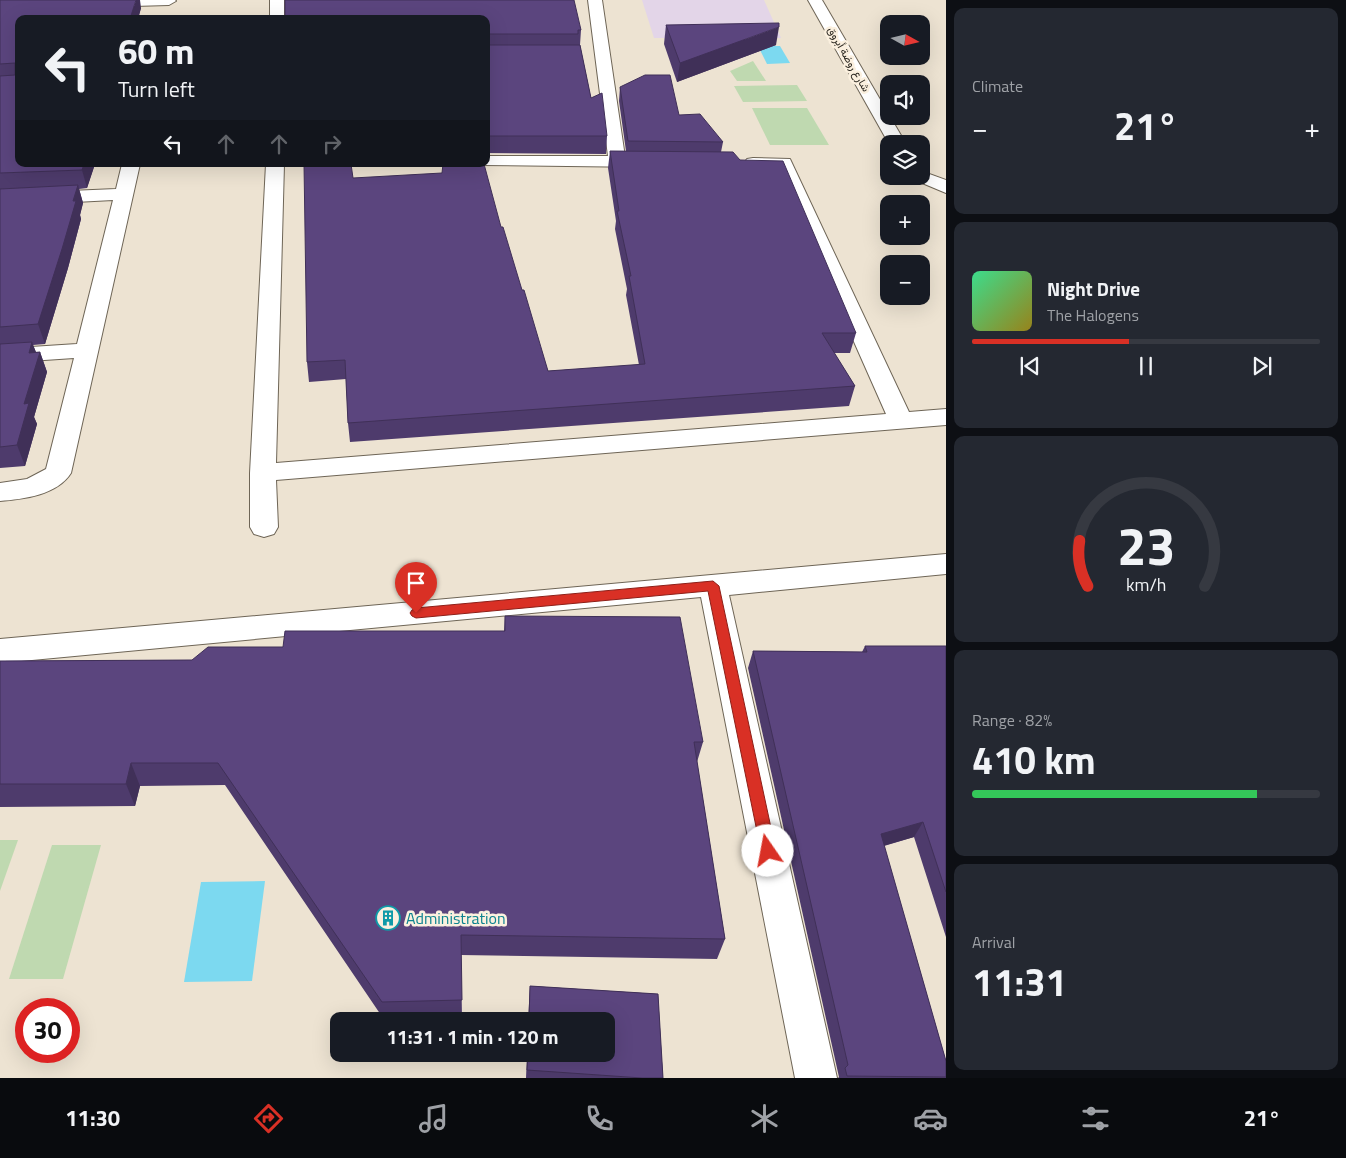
<!DOCTYPE html>
<html lang="en">
<head>
<meta charset="utf-8">
<style>
	:root { --surface:#171b24; --page:#242831; --text:#f1f3f6; --muted:#9ea1a6; --line:#363941; --accent:#d93025 }
	body { margin:0; font-family:"Titillium Web",Vazirmatn,sans-serif; background:var(--page); color:var(--text); height:100vh; display:flex; flex-direction:column; font-size:19px; white-space:nowrap }
	* { box-sizing:border-box; margin:0 }
	p { font-size:16px; color:var(--muted) }
	.icon { flex:none; width:28px; height:28px; fill:none; stroke:currentColor; stroke-width:2; stroke-linecap:round; stroke-linejoin:round }
	.map { position:relative; flex:1; overflow:hidden }
	.drawer { display:flex; flex-direction:column; gap:8px; padding:8px; background:#0d0f14; width:400px }
	.drawer>* { flex:none }
	.banner { position:absolute; left:15px; top:15px; width:475px; height:152px; border-radius:10px; box-shadow:0 5px 20px #0002; background:#171b24; color:var(--text); overflow:hidden }
	.needle { width:32px; rotate:98deg }
	.buttons { position:absolute; left:880px; top:15px; display:grid; gap:10px }
	.buttons a { display:grid; place-items:center; width:50px; height:50px; border-radius:10px; background:var(--surface); box-shadow:0 5px 20px #0002; font-size:25px }
	.speed { position:absolute; left:15px; top:998px; display:flex; gap:10px; font-size:25px; font-weight:700; text-align:center }
	.speed>* { display:grid; place-content:center; width:65px; height:65px; border-radius:50%; background:var(--surface); box-shadow:0 5px 20px #0002; line-height:1 }
	.speed .limit { border:8px solid #d22; background:#fff; color:#111 }
	.pin { position:absolute; display:grid; place-items:center; width:42px; height:42px; color:#fff; margin:-51px -21px; border-radius:50% 50% 50% 0; rotate:-45deg; box-shadow:0 0 5px #0007 }
	.pin .icon { rotate:45deg }
	.me { position:absolute; width:55px; margin:-28px; rotate:348deg; stroke-linejoin:round; filter:drop-shadow(0 0 4px #0008) }
	.turn { display:flex; align-items:center; gap:18px; height:105px; padding:0 20px; font-size:22px }
	.turn .icon { width:65px; height:65px; stroke-width:2.5 }
	.turn b { display:block; font-size:35px; line-height:42px }
	.lanes { display:flex; align-items:center; height:48px; padding:0 20px; background:#0003; justify-content:center; gap:25px; direction:ltr }
	.lanes .off { opacity:.35 }
	.big { font-size:38px; font-weight:700; line-height:1.1 }
	.drawer .card { flex:1; display:flex; flex-direction:column; justify-content:center; gap:8px; min-width:0; padding:0 18px; border-radius:10px; background:var(--page) }
	.drawer .dial { align-items:center; gap:0 }
	.dial svg { height:130px; overflow:visible; fill:none; stroke:var(--line); stroke-width:7; stroke-linecap:round; text-anchor:middle }
	.dial text { fill:var(--text); stroke:none }
	.song { display:flex; align-items:center; gap:15px }
	.cover { width:60px; height:60px; border-radius:8px; background:linear-gradient(135deg,hsl(150 70% 55%),hsl(50 70% 35%)) }
	.played { height:5px; border-radius:2px; background:linear-gradient(90deg,var(--accent) 45%,var(--line) 45%) }
	.keys { display:flex; justify-content:space-around; direction:ltr }
	.heat { display:flex; justify-content:space-between; align-items:center; font-size:28px; direction:ltr }
	.charge { height:8px; border-radius:4px; background:linear-gradient(90deg,#34c759 82%,var(--line) 0) }
	.trip { position:absolute; left:330px; top:1012px; width:285px; height:50px; border-radius:10px; background:var(--surface); box-shadow:0 5px 20px #0002; font-weight:700; line-height:50px; text-align:center }
	.dock { display:flex; height:80px; justify-content:space-around; align-items:center; background:#090b0e; color:var(--muted) }
	.dock .icon { width:35px; height:35px }
	.dock .selected { color:var(--accent) }
	.dock b { font-size:22px; color:var(--text) }
	main { display:flex; flex:1; min-height:0 }
	.map>svg:first-child { display:block }
</style>
</head>
<body>
<main>
<div class="map">
<svg width="946" height="1078" viewBox="0 0 946 1078">
	<rect width="100%" height="100%" fill="#ede3d2"/>
	<polygon fill="#e3d5e8" points="642,0 764,0 781,38 654,38"/>
	<g fill="#bfd9b0">
		<polygon points="753,61 766,81 737,81 730,71"/>
		<polygon points="797,85 807,101 743,102 734,86"/>
		<polygon points="752,108 807,108 829,145 770,145"/>
		<polygon points="0,840 18,840 0,891"/>
		<polygon points="52,845 101,845 63,979 9,979"/>
	</g>
	<g fill="#7cd9f0">
		<polygon points="758,46 780,46 790,63 767,64"/>
		<polygon points="265,881 252,981 184,982 201,882"/>
	</g>
	<g fill="none" stroke-linecap="round" stroke-linejoin="round">
		<g stroke="#6e6556" stroke-width="2">
			<g id="street">
				<polygon points="103,0 175,0 176,1 169,5 98,7 96,4"/>
				<rect x="270" y="0" width="14" height="19"/>
				<polygon points="588,0 602,0 625,157 653,158 656,162 653,166 647,167 480,165 486,164 486,156 608,156"/>
				<polygon points="808,0 822,0 906,144 889,144"/>
				<polygon points="753,158 790,159 909,412 946,409 946,425 276,480 278,527 274,534 264,537 254,534 250,527 250,473 266,164 284,164 276,463 886,414 777,168 747,167 744,163 747,159"/>
				<path d="M122,164H140L71,473C57,495 24,499 0,501V483L27,479L46,469L74,358L0,363V349L77,344L113,200L0,206V194L116,189Z"/>
				<polygon points="921,171 946,180 946,193 915,180 912,176 921,176"/>
				<polygon points="946,554 946,574 729,595 837,1078 795,1078 701,597 0,663 0,639"/>
			</g>
		</g>
		<use href="#street" fill="#fff" fill-rule="evenodd"/>
	</g>
	<g fill="#4e3b6c">
		<polygon points="0,0 141,8 138,19 19,19 95,164 87,188 79,189 83,203 80,215 81,219 68,268 45,344 33,345 36,352 40,352 47,372 34,417 37,424 25,466 0,468"/>
		<polygon points="486,19 581,30 580,45 591,98 607,136 606,154 486,153"/>
		<polygon points="666,25 776,45 677,82 664,44"/>
		<polygon points="620,87 679,115 723,142 721,152 856,333 850,353 834,353 855,386 849,406 350,442 348,423 346,379 309,382 307,362 353,178 501,227 548,371 639,365 626,295 627,289 615,229 616,221 608,168 610,151 626,151 619,101"/>
		<polygon points="505,616 703,742 697,762 725,939 717,959 461,955 462,1019 385,1021 225,785 140,786 135,806 0,807 0,661 192,660 283,647 504,631"/>
		<polygon points="865,646 946,646 946,937 914,837 884,846 946,1061 946,1078 838,1078 839,1077 748,668 753,651 862,652"/>
		<polygon points="530,986 658,994 663,1078 526,1078 527,1054 606,1054 606,1021 528,1021"/>
	</g>
	<g fill="#403058">
		<polygon points="136,0 140,0 141,8 138,19 130,19"/>
		<polygon points="779,27 776,45 677,82 680,63"/>
		<polygon points="84,164 95,164 87,188 82,170"/>
		<polygon points="78,185 83,203 80,215 81,219 68,268 45,344 38,324"/>
		<polygon points="32,342 38,358 40,352 47,372 34,417 37,424 25,466 17,445 24,404 29,353"/>
		<polygon points="131,763 140,786 135,806 126,784"/>
		<polygon points="923,822 914,837 872,849 881,834"/>
	</g>
	<g fill="#5b457e" stroke="#403058">
		<polygon points="0,0 136,0 130,19 19,19 19,164 84,164 82,170 0,173 0,76 15,75 15,63 0,64"/>
		<polygon points="285,0 574,0 581,30 578,30 578,34 486,34 486,19 285,19"/>
		<polygon points="779,23 779,27 680,63 666,25"/>
		<polygon points="486,45 580,45 591,98 602,93 607,136 486,136"/>
		<polygon points="645,75 670,75 679,115 700,114 723,142 628,141 620,87"/>
		<polygon points="610,151 733,152 740,160 783,161 856,333 822,333 855,386 348,423 345,360 307,362 304,164 351,164 353,178 442,173 443,164 484,164 501,227 503,227 522,290 524,290 548,371 645,364 629,276 631,276 617,211 619,211"/>
		<polygon points="78,185 73,201 76,201 62,249 38,324 0,327 0,189"/>
		<polygon points="32,342 29,353 40,352 24,404 29,403 17,445 0,447 0,344"/>
		<polygon points="505,616 680,617 703,742 694,742 725,939 461,935 462,1000 382,1002 218,763 131,763 126,784 0,784 0,661 192,660 208,647 283,647 285,631 505,631"/>
		<polygon points="865,646 946,646 946,892 923,822 881,834 946,1061 946,1077 847,1076 845,1068 848,1065 753,651 867,652"/>
		<polygon points="530,986 658,994 663,1078 642,1078 527,1070 528,1054 606,1054 606,1021 529,1021"/>
	</g>
	<polygon fill="#d93025" stroke="#8d1f18" points="713,581 719,586 776,851 774,856 768,857 763,856 761,851 708,591 416,618 412,616 410,613 412,610 416,608"/>
	<defs>
		<g id="building-ring" transform="scale(1.25)"><circle r="9.5" fill="#fbf0df" stroke="#0f9aa8" stroke-width="1.5"/><path d="M-4-6H4V6H1V3H-1V6H-4ZM-2.5-4.3h1.7v1.8h-1.7ZM.8-4.3h1.7v1.8H.8ZM-2.5-1h1.7V.8h-1.7ZM.8-1h1.7V.8H.8Z" fill="#0f9aa8"/></g>
	</defs>
	<g fill-rule="evenodd">
		<use href="#building-ring" x="388" y="918"/>
	</g>
	<g text-anchor="middle" stroke-width="5" stroke-linejoin="round" paint-order="stroke">
		<g font-size="11" fill="#2c2821" stroke="#fbf0df">
			<text transform="translate(849 59) rotate(60)" y="4">شارع روضة أبروق</text>
		</g>
		<g font-size="16" fill="#0d838f" stroke="#fbf0df" text-anchor="start">
			<text x="406" y="924">Administration</text>
		</g>
	</g>
</svg>
<div class="buttons">
<a><svg class="needle" viewBox="-14 -14 28 28"><path d="M0-13l5 13h-10z" fill="#e53935"/><path d="M0 13l5-13h-10z" fill="#9ea1a6"/></svg></a>
<a><svg class="icon" aria-label="sound" viewBox="0 0 24 24"><path d="M4 9h4l5-4v14l-5-4H4zM17 9q2 3 0 6"/></svg></a>
<a><svg class="icon" aria-label="layers" viewBox="0 0 24 24"><path d="M12 4l9 5-9 5-9-5zM3 14l9 5 9-5"/></svg></a>
<a>+</a>
<a>−</a>
</div>
<div class="speed"><div class="limit">30</div></div>
<div class="pin" style="left:416px;top:613px;background:#d93025"><svg class="icon" aria-label="arrive" viewBox="0 0 24 24"><path d="M6 21V4h12l-3 4 3 4H6"/></svg></div>
<svg class="me" style="left:768px;top:851px" viewBox="-20 -20 40 40"><circle r="19" fill="#fff"/><path d="M0-13L10 11 0 6-10 11z" fill="#d93025"/></svg>
<div class="trip">11:31 · 1 min · 120 m</div>
<div class="banner">
<div class="turn"><svg class="icon" aria-label="left" viewBox="0 0 24 24"><path d="M17 20v-9H6M10 6l-5 5 5 5"/></svg><div><b>60 m</b>Turn left</div></div>
<div class="lanes"><svg class="icon" aria-label="left" viewBox="0 0 24 24"><path d="M17 20v-9H6M10 6l-5 5 5 5"/></svg><svg class="icon off" aria-label="ahead" viewBox="0 0 24 24"><path d="M12 20V5M6 11l6-6 6 6"/></svg><svg class="icon off" aria-label="ahead" viewBox="0 0 24 24"><path d="M12 20V5M6 11l6-6 6 6"/></svg><svg class="icon off" aria-label="right" viewBox="0 0 24 24"><path d="M7 20v-9h11M14 6l5 5-5 5"/></svg></div>
</div>
</div>
<section class="drawer">
<div class="card"><p>Climate</p>
<div class="heat"><a>−</a><b class="big">21°</b><a>+</a></div>
</div>
<div class="card">
<div class="song"><i class="cover"></i><div><b>Night Drive</b><p>The Halogens</p></div></div>
<div class="played"></div>
<div class="keys"><svg class="icon" aria-label="previous" viewBox="0 0 24 24"><path d="M18 5L8 12l10 7zM5 5v14"/></svg><svg class="icon" aria-label="pause" viewBox="0 0 24 24"><path d="M8 5v14M16 5v14"/></svg><svg class="icon" aria-label="next" viewBox="0 0 24 24"><path d="M6 5l10 7-10 7zM19 5v14"/></svg></div>
</div>
<div class="card dial"><svg viewBox="0 0 100 80">
<path d="M14 69A42 42 0 1 1 86 69"/>
<path d="M14 69A42 42 0 0 1 9 41" stroke="#d93025"/>
<text x="50" y="56" font-size="32" font-weight="700">23</text>
<text x="50" y="72" font-size="11">km/h</text>
</svg></div>
<div class="card"><p>Range · 82%</p><b class="big">410 km</b><div class="charge"></div></div>
<div class="card"><p>Arrival</p><b class="big">11:31</b></div>
</section>
</main>
<nav class="dock">
<b>11:30</b>
<svg class="icon selected" aria-label="directions" viewBox="0 0 24 24"><path d="M12 3l9 9-9 9-9-9zM9 14v-3h6M13 9l2 2-2 2"/></svg>
<svg class="icon" aria-label="music" viewBox="0 0 24 24"><path d="M9 18V5l10-2v13"/><circle cx="6" cy="18" r="3"/><circle cx="16" cy="16" r="3"/></svg>
<svg class="icon" aria-label="phone" viewBox="0 0 24 24"><path d="M5 4h4l2 5-3 2q2 4 5 5l2-3 5 2v4C11 20 4 13 5 4z"/></svg>
<svg class="icon" aria-label="climate" viewBox="0 0 24 24"><path d="M12 3v18M4 7l16 10M4 17L20 7"/></svg>
<svg class="icon" aria-label="car" viewBox="0 0 24 24"><path d="M5 17H2v-5l4-1 3-4h7l3 4 3 1v5h-3M9 17h6M6 11h13"/><circle cx="7" cy="17" r="2"/><circle cx="17" cy="17" r="2"/></svg>
<svg class="icon" aria-label="filters" viewBox="0 0 24 24"><path d="M4 7h16M4 17h16"/><circle cx="9" cy="7" r="2"/><circle cx="15" cy="17" r="2"/></svg>
<b>21°</b>
</nav>
</body>
</html>
